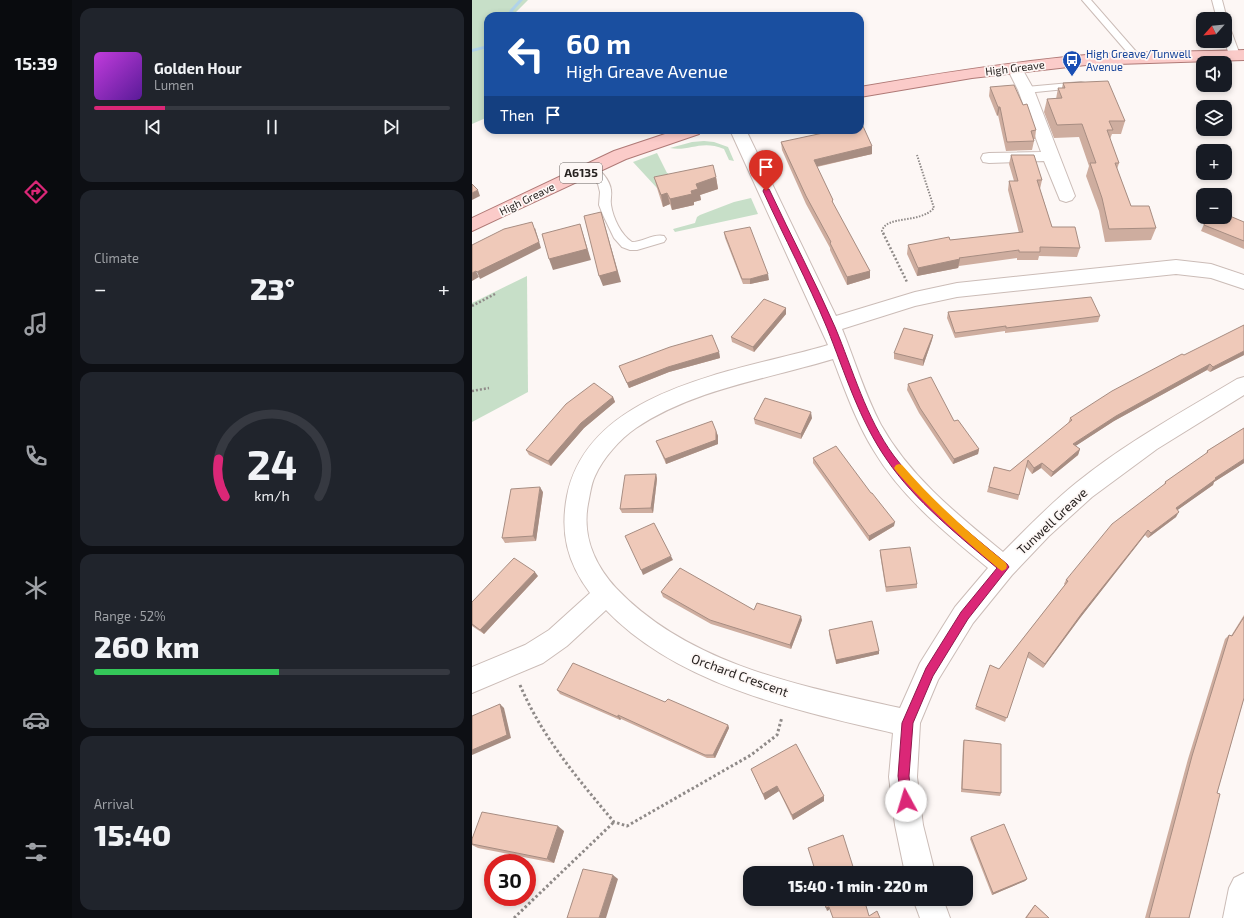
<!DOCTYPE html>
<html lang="en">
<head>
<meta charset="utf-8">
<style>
	:root { --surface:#171b24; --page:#20242c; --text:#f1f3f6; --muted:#9ea1a6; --line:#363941; --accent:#db2777 }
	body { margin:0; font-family:"Exo 2",sans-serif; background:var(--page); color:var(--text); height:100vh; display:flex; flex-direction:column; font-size:15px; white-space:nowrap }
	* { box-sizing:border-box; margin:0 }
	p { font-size:13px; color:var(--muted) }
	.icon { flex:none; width:22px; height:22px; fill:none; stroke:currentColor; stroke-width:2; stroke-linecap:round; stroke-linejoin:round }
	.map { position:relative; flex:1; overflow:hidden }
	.sheet { display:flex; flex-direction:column; gap:8px; padding:8px; background:#0d0f14; width:400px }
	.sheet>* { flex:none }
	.guide { position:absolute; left:12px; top:12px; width:380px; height:122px; border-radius:12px; box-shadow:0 2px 6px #0003; background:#1a4fa0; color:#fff; overflow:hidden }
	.needle { width:26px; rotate:243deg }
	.fabs { position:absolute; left:724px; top:12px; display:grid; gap:8px }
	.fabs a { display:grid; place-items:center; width:36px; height:36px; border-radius:8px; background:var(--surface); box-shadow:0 2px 6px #0003; font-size:20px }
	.speed { position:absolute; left:12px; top:854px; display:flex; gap:8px; font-size:20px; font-weight:700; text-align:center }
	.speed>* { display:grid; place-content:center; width:52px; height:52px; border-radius:50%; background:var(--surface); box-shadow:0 2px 6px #0003; line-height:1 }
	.speed .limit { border:6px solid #d22; background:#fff; color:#111 }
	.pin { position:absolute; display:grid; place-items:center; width:34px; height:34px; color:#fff; margin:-41px -17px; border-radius:50% 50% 50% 0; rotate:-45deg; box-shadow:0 0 4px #0007 }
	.pin .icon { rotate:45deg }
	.me { position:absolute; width:44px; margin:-22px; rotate:354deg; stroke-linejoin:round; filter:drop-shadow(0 0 3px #0008) }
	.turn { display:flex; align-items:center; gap:14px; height:84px; padding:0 16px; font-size:18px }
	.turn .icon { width:52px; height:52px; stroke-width:2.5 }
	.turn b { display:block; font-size:28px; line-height:34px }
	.then { display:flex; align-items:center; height:38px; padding:0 16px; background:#0003; gap:8px; font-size:15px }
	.big { font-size:30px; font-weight:800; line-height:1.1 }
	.sheet .widget { flex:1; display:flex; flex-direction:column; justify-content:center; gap:6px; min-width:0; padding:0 14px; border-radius:12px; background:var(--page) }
	.sheet .dial { align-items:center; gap:0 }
	.dial svg { height:104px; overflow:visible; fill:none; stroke:var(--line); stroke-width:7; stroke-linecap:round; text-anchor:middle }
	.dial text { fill:var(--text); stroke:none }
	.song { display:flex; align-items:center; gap:12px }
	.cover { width:48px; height:48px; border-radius:6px; background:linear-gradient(135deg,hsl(290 70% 55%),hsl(270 70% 35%)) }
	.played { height:4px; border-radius:2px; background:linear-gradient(90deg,var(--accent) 20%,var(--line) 20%) }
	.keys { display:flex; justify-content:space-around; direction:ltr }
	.heat { display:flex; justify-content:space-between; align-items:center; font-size:22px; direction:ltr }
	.charge { height:6px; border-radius:3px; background:linear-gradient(90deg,#34c759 52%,var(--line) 0) }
	.trip { position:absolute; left:271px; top:866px; width:230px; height:40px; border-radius:12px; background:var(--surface); box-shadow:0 2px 6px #0003; font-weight:800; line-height:40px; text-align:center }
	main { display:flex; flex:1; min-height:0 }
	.tab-bar { display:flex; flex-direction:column; width:72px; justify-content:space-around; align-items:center; background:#090b0e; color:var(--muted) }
	.tab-bar .icon { width:28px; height:28px }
	.tab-bar .on { color:var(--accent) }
	.tab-bar b { font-size:18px; color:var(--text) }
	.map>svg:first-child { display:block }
</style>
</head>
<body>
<main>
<nav class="tab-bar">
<b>15:39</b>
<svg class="icon on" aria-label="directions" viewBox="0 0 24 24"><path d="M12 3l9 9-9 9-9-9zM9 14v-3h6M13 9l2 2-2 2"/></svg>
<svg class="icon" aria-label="music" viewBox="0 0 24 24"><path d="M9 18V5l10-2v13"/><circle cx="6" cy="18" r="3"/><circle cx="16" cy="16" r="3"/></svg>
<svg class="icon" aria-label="phone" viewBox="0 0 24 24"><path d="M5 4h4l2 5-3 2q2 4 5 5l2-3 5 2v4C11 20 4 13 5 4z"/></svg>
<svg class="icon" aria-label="climate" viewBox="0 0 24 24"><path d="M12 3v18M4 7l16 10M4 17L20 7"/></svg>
<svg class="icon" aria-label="car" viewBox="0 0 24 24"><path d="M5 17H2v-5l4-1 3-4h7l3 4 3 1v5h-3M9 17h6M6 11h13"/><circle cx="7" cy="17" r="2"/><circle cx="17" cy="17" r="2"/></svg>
<svg class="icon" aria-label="filters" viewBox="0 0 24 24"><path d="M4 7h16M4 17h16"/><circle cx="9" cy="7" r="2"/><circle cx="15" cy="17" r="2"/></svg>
</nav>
<section class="sheet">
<div class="widget">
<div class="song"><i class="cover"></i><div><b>Golden Hour</b><p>Lumen</p></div></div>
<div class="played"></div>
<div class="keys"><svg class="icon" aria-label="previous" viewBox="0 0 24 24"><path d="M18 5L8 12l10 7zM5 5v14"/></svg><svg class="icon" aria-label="pause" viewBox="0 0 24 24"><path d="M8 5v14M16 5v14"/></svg><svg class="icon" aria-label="next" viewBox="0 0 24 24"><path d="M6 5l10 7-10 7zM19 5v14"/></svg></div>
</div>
<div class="widget"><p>Climate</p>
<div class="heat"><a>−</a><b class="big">23°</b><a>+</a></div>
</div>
<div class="widget dial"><svg viewBox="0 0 100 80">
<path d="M14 69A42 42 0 1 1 86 69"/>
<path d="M14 69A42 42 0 0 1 9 40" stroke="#db2777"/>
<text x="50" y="56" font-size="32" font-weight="700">24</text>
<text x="50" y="72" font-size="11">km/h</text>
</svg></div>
<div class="widget"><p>Range · 52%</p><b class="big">260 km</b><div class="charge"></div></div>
<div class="widget"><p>Arrival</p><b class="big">15:40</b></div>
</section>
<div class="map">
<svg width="772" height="918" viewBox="0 0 772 918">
	<rect width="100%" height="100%" fill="#fdf7f5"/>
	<g fill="#c7dfc8">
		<polygon points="0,0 56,0 44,12 48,16 16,16 16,117 0,124"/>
		<path d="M232,141L242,142L256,147L262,161L257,160L252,149C229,139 217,152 198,148L220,142Z"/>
		<polygon points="185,153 195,173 196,173 200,185 185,188 161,162"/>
		<polygon points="279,198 286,214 203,232 201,229 223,223 225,217 228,215 262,202"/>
		<polygon points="55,276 56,392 0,422 0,303"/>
	</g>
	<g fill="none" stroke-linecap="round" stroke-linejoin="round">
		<g fill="#b0d3e9" fill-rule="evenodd">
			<polygon points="47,0 51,0 41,11 44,16 40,16 37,11"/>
			<polygon points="16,45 16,48 0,52 0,49"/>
		</g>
		<g stroke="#cbbcb7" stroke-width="2">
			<g id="service">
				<polygon points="610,0 619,0 667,55 669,57 667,59 661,59"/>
				<polygon points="740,0 750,0 755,19 753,21 753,19 745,19"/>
				<path d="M753,25L758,28L768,55L766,57L763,58C752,55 753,34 753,25Z"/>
				<polygon points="609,82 613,83 614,85 613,87 554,93 549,90 554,87"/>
				<path d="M118,165C127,167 138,180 139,190C140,195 138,200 139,205C141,218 149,235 160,242C171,242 182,233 192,236L194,239L192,242L165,250H158L150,247L142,238L131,215L127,205L128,192L126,184L113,168L114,166Z"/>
			</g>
		</g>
		<g stroke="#cbbcb7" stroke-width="2">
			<g id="minor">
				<polygon points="543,63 548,65 562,90 603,196 600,200 594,202 588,200 572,161 517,163 511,162 509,158 511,154 517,153 569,152 546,90 535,68 538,65"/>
				<path d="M258,130H274L364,316L443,292L485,283L704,260L739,264L772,275V289L739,278L704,274L485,297L443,306L370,329C383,361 393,395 409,425C438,477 486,515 531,552C555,528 578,504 604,483C653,443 710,412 765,379L772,377V395L685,449L620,497L577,536L540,575L501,623L466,680L448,723L445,777L451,825L463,873H433L423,825L417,777L421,733C323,710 206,685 134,610L95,646L71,663L0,693V667L53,645L77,630L118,593C95,562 88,533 95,496C117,387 269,371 356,345ZM361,359C373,390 384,422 402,451C430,498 474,533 516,568L483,607L448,663L428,708C329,686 217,665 144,588C123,565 110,536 116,504C118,495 119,484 123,476C131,458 148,439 164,428C222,389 296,379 361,359Z"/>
				<polygon points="772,873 772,918 751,918 757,888 762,878"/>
				<polygon points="441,899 471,899 478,918 448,918"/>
			</g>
		</g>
		<g stroke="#af7976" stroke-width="2">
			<g id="primary">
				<path d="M772,50V60L614,65L500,78L388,97V87C463,74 538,62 614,55C666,51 719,52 772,50Z"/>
				<polygon points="205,130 229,130 227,134 154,159 0,231 0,218 142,151"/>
			</g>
		</g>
		<path stroke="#8f8a88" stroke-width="2" stroke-dasharray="1.5 1.5" stroke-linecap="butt" d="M412,234L410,231C414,215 448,224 462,208L445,155"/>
		<g stroke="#8f8a88" stroke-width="2.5" stroke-dasharray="2 2" stroke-linecap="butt">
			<polyline points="411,233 435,282"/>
			<polyline points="0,306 23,294"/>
			<polyline points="0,391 17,388"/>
		</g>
		<g stroke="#8f8a88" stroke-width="3" stroke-dasharray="2.5 2.5" stroke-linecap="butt">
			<path d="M48,685C70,737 106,779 142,822L155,826L279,755L305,735L310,717"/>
			<polyline points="42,918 142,822"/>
		</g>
		<use href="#service" fill="#fff" fill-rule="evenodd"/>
		<use href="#minor" fill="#fff" fill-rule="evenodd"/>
		<use href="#primary" fill="#fbcbc9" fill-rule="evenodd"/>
	</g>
	<g fill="#cead9f">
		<polygon points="591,83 653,121 649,134 640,134 638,139 647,163 645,169 659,206 684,228 679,240 633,242 627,211 614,176 617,166 607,137 582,138 572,112 575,99 584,99 586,88 590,88"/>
		<polygon points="518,87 551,105 564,130 563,139 561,139 562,141 560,150 534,151 526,115 525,116 517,96"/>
		<polygon points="309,142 400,146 400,154 345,167 361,200 361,204 398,271 398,278 375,285 358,250 358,248 334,204 310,150"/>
		<polygon points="539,155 570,180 568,189 580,227 608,248 605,257 567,256 566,260 545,260 545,258 487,266 486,268 445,276 435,254 436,245 478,240 547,233 536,190 537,181 542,181 537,164"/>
		<polygon points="182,177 244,177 246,189 228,195 229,200 222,202 222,205 200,210 198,204 191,207 185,188"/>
		<polygon points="735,217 772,222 772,249 729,231"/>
		<polygon points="252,232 297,280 278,284 271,284 253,238"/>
		<polygon points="314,308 314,314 282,352 260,342 259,337"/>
		<polygon points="476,312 628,316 626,322 533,333 533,331 483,338 475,318"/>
		<polygon points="772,325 772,355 738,372 735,370 642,421 603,446 608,449 606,455 579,477 569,468 560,474 554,466 546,500 515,492 522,467 538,471 596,424 598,418"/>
		<polygon points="461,335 460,340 451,366 422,359 422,353"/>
		<polygon points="247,352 248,358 197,372 157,388 147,366"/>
		<polygon points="436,384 507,449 506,454 481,464 447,413 435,390"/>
		<polygon points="141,397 143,402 112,428 79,466 57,455 54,450"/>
		<polygon points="340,418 329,439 283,424 282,419"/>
		<polygon points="772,428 772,463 742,482 741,485 705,510 704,517 676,538 673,535 608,618 571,668 555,657 533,722 503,709 518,665 527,669 593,585 592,584 594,580 692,485 693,482 734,454 735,451"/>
		<polygon points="244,431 246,436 246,444 194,464 186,446 184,441"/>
		<polygon points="341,458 422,526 397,541 341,463"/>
		<polygon points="184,474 185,479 181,513 150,513 148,509"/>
		<polygon points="71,492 64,541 33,543 30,538"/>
		<polygon points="408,550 445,584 445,588 414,592 408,554"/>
		<polygon points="66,576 12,634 0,626 0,602"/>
		<polygon points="189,592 282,610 330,620 319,649 239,624 191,597"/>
		<polygon points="772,615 772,698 745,793 717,918 673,918 716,759 753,639 757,635 759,636"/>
		<polygon points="357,630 407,651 407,654 364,664 357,634"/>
		<polygon points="85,690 193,702 256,725 257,728 243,758 235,758 149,719 148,720 88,694"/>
		<polygon points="492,740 529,793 528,796 489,792 491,743"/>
		<polygon points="279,769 352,796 352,801 321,820 307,791 293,800"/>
		<polygon points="92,831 82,863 6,848 0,845 0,839"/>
		<polygon points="499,837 555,879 553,881 520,895 498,839"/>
		<polygon points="563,905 577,918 553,918 561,907"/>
	</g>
	<g fill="#a78d82">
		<polygon points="526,107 528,107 526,115 525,116"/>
		<polygon points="400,146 400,154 342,167 342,160"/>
		<polygon points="244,177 246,189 228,195 229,200 222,202 222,205 200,210 198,199 219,191 224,184"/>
		<polygon points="6,190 8,196 0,200 0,193"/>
		<polygon points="195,193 198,204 191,207 189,195"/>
		<polygon points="129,212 149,282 131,286 127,276"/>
		<polygon points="108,224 119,260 81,270 77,259"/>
		<polygon points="63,228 69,248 8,279 5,272"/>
		<polygon points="488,259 486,268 445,276 446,268"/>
		<polygon points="4,271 7,277 0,281 0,273"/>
		<polygon points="398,271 398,278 375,285 375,277"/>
		<polygon points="296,274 297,280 278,284 278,279"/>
		<polygon points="314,308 314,314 282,352 281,347"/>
		<polygon points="461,335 460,340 451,366 451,360"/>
		<polygon points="772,351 772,355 738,372 741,367"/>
		<polygon points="247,352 248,358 197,372 157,388 155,383 196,367"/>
		<polygon points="738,364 735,370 642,421 599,449 601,444 644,416"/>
		<polygon points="141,397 143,402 112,428 79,466 76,461 109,423"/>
		<polygon points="339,412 340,418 329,439 329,434"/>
		<polygon points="244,431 246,436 246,444 194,464 193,459"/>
		<polygon points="507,449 506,454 481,464 482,459"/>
		<polygon points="608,449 606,455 579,477 581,472"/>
		<polygon points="772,459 772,463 742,482 741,485 700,514 704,508 743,478"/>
		<polygon points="570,463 569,468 560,474 562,468"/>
		<polygon points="184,474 185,479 181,513 179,508"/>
		<polygon points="68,487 71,492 64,541 61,536"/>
		<polygon points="707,512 704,517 676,538 679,533"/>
		<polygon points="423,522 422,526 397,541 397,536"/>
		<polygon points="676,530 673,535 608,618 571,668 573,664 610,613"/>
		<polygon points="199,556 201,560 171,575 169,570"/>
		<polygon points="63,572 66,576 12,634 8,630"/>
		<polygon points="329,616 330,620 319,649 318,645"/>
		<polygon points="407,651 407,654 364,664 364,660"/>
		<polygon points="28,704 32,708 39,738 0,755 0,750"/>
		<polygon points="146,715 149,719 148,720 146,717"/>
		<polygon points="256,725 257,728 243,758 241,755"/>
		<polygon points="305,786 307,791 293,800 291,794"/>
		<polygon points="352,796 352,801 321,820 320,815"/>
		<polygon points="86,826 92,831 82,863 75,859"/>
		<polygon points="141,875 146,879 134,918 127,918"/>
		<polygon points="555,879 553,881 520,895 521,893"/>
		<polygon points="357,907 357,910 355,911 354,908"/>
	</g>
	<g fill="#efc9b9" stroke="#a78d82">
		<polygon points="636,81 653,121 637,121 641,130 635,130 647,163 643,163 659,206 677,206 684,228 637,229 630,198 618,163 624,163 610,124 585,125 575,99 590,98 586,88 593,88 591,83"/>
		<polygon points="542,85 551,105 555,104 564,130 559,131 562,141 535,142 528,107 526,107 518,87"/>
		<polygon points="390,124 400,146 342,160 361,200 360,201 398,271 375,277 358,243 359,242 334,196 309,142 365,130 388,130 388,125"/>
		<polygon points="539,155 562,155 570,180 565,180 580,227 603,227 608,248 568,247 568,252 547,252 547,250 487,258 488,259 446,268 436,245 477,237 478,240 551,232 537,181 546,181"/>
		<polygon points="241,165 244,177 224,184 226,189 219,191 220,194 198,199 195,193 189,195 182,177"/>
		<polygon points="0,184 6,190 0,193"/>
		<polygon points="129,212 145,271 127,276 112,216"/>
		<polygon points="753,214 772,222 772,241 732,225 735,217 753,217"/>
		<polygon points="60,222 67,242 5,272 4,271 0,273 0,245 32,229"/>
		<polygon points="108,224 115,249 77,259 70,234"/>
		<polygon points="278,227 296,274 278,279 270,279 252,232"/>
		<polygon points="619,297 628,316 534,328 534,326 483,333 476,312"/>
		<polygon points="292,299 314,308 281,347 259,337"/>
		<polygon points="772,325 772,351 741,367 738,364 644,416 601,444 608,449 581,472 570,463 562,468 556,460 547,495 517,487 522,467 538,471 600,420 598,418 640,391 710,354 712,355"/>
		<polygon points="432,328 461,335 451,360 422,353"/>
		<polygon points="240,335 247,352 196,367 155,383 147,366 198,347"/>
		<polygon points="459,377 482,421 486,420 507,449 482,459 448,408 436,384"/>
		<polygon points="122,383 141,397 109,423 76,461 54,450 94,404"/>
		<polygon points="293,398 339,412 329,434 282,419"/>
		<polygon points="240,421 244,431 244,440 193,459 184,441"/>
		<polygon points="772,428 772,459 743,478 744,479 704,508 707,512 679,533 676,530 610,613 573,664 557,652 535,718 504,706 518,665 527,669 596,581 594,580 640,524 694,483 693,482 736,452 735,451"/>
		<polygon points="364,446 399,493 400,493 423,522 397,536 341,458"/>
		<polygon points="184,474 179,508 148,509 153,475"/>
		<polygon points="68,487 61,536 30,538 39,489"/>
		<polygon points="182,523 199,556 169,570 153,536"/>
		<polygon points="438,547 445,584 414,587 408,550"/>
		<polygon points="42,558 63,572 8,630 0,624 0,602"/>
		<polygon points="208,568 282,610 285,603 329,616 318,645 238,620 189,592"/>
		<polygon points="772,617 772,698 745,793 748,794 717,918 677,918 720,756 757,635 760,636"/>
		<polygon points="400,621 407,651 364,660 357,630"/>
		<polygon points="101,663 193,702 196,699 256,725 241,755 233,755 146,715 146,717 85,690"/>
		<polygon points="28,704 35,735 0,750 0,716"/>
		<polygon points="492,740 529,744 529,793 490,789"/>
		<polygon points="324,744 352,796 320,815 305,786 291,794 279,769"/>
		<polygon points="10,812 86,826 75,859 0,844 0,839"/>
		<polygon points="532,824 555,879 521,893 499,837"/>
		<polygon points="371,835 383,873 344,873 336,848"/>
		<polygon points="111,869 141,875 127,918 95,918"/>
		<polygon points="352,899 392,899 397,916 405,911 408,918 361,918 357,907 354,908"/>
		<polygon points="563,905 577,918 554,918"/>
	</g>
	<path fill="#db2777" stroke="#8e194d" d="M292,189H297L298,191C319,236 343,281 363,327C381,370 394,418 422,456C453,498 495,531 535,564L537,567L496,619L461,676L441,723L437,776L440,801L438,805L434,806L430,805L426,776L430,723L454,668L489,612L525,568C488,537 442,500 415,460C387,420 373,373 355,328C336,282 312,237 291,191Z"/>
	<path fill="#f59e0b" d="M427,464L430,465C462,502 497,533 534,563L535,566L534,569L530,571L527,569C490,538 455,507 424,471L422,468L424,465Z"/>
	<defs>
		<g id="bus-pin" transform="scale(1)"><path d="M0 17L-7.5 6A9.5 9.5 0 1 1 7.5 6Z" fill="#1a4fb4" stroke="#fdf7f5"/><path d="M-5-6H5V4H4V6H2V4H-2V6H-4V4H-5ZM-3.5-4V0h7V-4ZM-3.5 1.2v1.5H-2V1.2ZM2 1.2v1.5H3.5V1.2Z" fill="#fff"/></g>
	</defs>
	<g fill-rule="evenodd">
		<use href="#bus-pin" x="600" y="60"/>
	</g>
	<g text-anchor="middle" stroke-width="3.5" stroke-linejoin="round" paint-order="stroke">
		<g font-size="11" fill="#164399" stroke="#fdf7f5" text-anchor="start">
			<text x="614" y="58">High Greave/Tunwell<tspan x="614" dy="13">Avenue</tspan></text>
		</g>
		<g font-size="11" fill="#272220" stroke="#fdf7f5">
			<text transform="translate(543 68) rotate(-7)" y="4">High Greave</text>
			<text transform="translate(55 199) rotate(-26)" y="4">High Greave</text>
		</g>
		<rect fill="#fdf7f5" stroke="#676260" stroke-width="1" x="88" y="163" width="42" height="20" rx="3"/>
		<g font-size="12" font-weight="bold" fill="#272220">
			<text x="109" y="177">A6135</text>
		</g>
		<g font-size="13" fill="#272220" stroke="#fdf7f5">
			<text transform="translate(580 521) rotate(-43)" y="5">Tunwell Greave</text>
			<text transform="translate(268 675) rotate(20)" y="5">Orchard Crescent</text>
		</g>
	</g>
</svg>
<div class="fabs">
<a><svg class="needle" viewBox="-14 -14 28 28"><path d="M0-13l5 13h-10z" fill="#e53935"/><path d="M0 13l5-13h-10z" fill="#9ea1a6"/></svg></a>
<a><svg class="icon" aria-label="sound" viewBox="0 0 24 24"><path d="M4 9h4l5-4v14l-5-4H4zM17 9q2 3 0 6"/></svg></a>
<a><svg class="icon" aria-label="layers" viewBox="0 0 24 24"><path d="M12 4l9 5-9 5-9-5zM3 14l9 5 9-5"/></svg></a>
<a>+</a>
<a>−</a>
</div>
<div class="speed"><div class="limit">30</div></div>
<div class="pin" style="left:294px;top:191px;background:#d93025"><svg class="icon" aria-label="arrive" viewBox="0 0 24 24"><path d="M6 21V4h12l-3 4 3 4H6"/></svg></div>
<svg class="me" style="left:434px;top:801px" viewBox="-20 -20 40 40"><circle r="19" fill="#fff"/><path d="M0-13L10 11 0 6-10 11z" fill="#db2777"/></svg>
<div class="trip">15:40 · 1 min · 220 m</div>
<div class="guide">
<div class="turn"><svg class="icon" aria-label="left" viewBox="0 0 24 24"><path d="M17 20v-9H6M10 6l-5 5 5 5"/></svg><div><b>60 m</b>High Greave Avenue</div></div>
<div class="then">Then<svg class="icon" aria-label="arrive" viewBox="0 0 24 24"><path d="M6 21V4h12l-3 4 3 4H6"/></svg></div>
</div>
</div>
</main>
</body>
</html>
